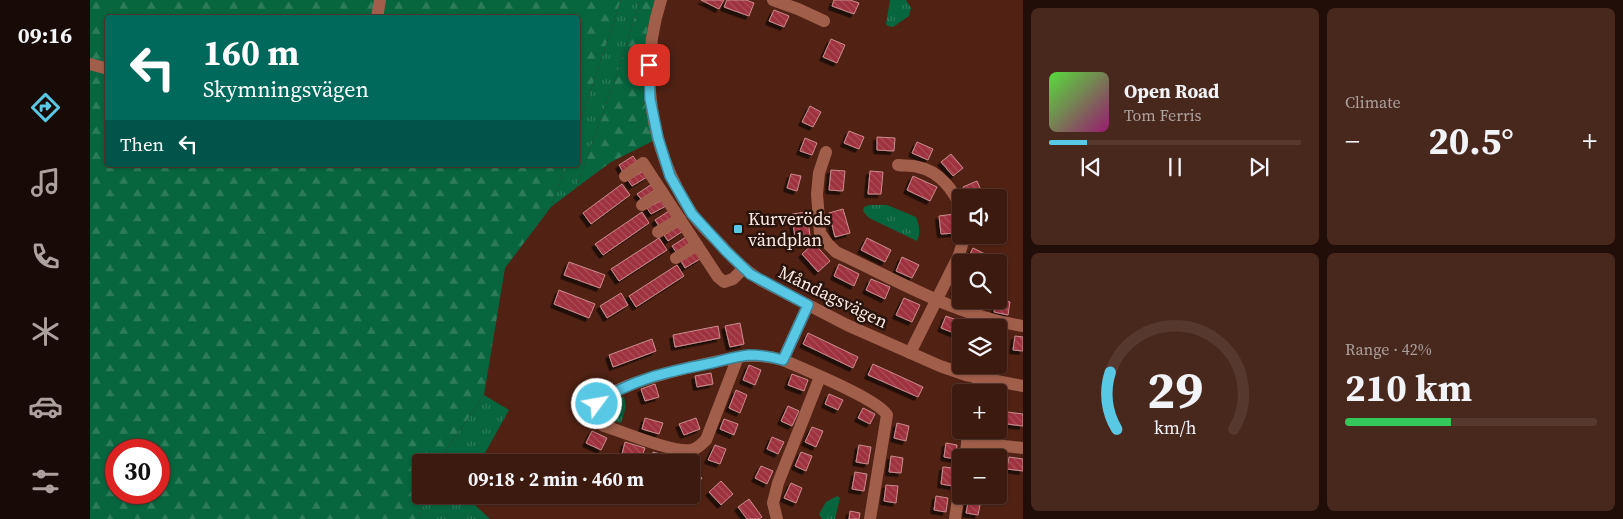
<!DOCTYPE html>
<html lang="en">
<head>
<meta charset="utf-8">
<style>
	:root { --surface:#3d1a0f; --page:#48271d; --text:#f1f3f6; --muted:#ada19e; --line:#56382f; --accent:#59c8e5 }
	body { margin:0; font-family:"Source Serif 4",serif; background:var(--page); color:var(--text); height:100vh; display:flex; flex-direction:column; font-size:19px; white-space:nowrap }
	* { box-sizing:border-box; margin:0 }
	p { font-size:16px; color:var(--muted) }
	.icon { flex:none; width:28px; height:28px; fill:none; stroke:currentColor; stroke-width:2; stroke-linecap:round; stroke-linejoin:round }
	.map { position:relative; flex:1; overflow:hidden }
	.details { display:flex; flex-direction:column; gap:8px; padding:8px; background:#220e08; width:600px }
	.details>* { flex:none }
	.banner { position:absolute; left:15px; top:15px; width:475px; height:152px; border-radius:5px; box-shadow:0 1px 4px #0004,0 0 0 1px var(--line); background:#00695c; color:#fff; overflow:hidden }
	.tools { position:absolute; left:862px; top:189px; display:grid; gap:10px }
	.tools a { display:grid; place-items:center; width:55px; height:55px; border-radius:5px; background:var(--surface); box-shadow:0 1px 4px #0004,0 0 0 1px var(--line); font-size:25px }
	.speed { position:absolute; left:15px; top:439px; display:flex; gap:10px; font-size:25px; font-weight:700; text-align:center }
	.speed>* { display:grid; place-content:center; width:65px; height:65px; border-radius:50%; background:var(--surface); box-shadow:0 1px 4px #0004,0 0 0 1px var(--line); line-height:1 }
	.speed .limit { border:8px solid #d22; background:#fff; color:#111 }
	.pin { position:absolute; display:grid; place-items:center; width:42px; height:42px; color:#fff; margin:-21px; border-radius:10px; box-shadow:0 2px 8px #0006 }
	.me { position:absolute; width:55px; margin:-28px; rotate:58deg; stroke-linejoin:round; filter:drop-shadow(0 0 4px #0008) }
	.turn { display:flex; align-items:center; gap:18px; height:105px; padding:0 15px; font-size:22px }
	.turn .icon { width:65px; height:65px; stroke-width:2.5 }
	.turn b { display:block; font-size:35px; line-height:42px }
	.then { display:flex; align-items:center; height:48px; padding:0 15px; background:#0003; gap:10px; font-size:19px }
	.big { font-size:38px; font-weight:700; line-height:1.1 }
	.details .widget { flex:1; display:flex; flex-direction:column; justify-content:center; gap:8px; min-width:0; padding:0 18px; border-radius:8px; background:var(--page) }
	.details .dial { align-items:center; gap:0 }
	.dial svg { height:130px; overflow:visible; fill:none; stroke:var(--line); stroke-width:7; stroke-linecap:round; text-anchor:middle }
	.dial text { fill:var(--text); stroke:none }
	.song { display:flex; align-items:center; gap:15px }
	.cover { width:60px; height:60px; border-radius:8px; background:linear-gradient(135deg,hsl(110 70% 55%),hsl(320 70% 35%)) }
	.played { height:5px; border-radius:2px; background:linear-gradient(90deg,var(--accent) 15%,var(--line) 15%) }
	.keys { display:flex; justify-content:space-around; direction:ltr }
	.heat { display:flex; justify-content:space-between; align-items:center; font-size:28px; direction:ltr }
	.charge { height:8px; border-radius:4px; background:linear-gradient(90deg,#34c759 42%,var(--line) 0) }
	.details .tiles { flex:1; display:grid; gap:8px; grid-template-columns:repeat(2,1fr) }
	.trip { position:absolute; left:322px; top:454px; width:288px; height:50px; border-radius:5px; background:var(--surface); box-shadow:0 1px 4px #0004,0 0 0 1px var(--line); font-weight:700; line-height:50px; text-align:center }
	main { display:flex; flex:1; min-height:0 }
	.tab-bar { display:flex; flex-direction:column; width:90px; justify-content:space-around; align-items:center; background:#180a06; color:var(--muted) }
	.tab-bar .icon { width:35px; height:35px }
	.tab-bar .on { color:var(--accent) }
	.tab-bar b { font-size:22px; color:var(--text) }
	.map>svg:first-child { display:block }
</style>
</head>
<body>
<main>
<nav class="tab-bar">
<b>09:16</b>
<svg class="icon on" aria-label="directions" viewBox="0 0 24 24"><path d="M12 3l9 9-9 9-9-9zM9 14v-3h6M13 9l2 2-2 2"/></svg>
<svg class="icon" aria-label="music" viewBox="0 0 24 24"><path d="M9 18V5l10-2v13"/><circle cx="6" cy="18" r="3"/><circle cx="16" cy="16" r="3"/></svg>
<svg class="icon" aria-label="phone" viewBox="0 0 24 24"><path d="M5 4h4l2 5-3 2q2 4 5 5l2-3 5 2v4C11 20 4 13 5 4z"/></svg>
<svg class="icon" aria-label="climate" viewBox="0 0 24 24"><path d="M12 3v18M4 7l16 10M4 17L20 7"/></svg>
<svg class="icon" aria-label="car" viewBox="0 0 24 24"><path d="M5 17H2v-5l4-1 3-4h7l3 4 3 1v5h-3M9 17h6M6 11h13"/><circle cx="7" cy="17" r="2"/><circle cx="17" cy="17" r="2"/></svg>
<svg class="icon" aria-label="filters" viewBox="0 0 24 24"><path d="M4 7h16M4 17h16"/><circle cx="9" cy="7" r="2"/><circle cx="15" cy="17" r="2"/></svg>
</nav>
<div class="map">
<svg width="933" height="519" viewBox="0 0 933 519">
	<defs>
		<pattern id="grass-tufts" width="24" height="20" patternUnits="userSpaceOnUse" patternTransform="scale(1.25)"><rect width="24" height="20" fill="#07663e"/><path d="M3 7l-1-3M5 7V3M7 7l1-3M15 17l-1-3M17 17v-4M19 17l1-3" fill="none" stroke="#2c7c5a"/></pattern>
		<pattern id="forest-firs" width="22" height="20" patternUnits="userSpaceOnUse" patternTransform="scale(1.25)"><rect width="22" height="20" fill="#07663e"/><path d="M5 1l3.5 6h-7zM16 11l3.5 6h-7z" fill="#2c7c5a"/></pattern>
		<pattern id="building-back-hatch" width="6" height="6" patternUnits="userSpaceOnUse" patternTransform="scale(1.25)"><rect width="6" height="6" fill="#9e303e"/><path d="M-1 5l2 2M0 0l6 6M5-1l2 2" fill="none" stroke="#ac4e5a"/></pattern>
		<filter id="shadow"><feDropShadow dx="-3.5" dy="3.5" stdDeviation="0" flood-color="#0009"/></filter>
	</defs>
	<rect width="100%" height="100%" fill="#512214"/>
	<g fill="url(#grass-tufts)">
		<polygon points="531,0 550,0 528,71 486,188 461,207 475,165 488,165 488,128"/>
		<polygon points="800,0 816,0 821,8 819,16 803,27 798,26 796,24"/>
		<path d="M780,205H797L826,217C829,225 831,232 827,241L779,218L773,211L774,207Z"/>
		<polygon points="394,395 419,410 390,462 348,462"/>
		<path d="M534,396L536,407L531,423C522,420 513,419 512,408L518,404Z"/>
		<polygon points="337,495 374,495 400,519 329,519"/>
		<polygon points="747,496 750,498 745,519 732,519 729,514 736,502"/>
	</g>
	<g fill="url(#forest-firs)" fill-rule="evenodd">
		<path d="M0,0H531L488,128V18H18V165H475L461,207L415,268L394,395L348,462H331V495H337L329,519H0ZM26,450H69V492H26Z"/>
		<path d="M550,0H565C555,30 551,68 554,100C556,113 560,128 563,141L521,162L486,188L528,71Z"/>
	</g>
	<g fill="url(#building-back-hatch)" stroke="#cb8d8f" filter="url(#shadow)">
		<polygon points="611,0 634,0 629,9"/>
		<polygon points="637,0 656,0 664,3 659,16 634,7"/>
		<polygon points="744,0 760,0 769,3 764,14 742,6"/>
		<polygon points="684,10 699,16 694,27 679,21"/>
		<polygon points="741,39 755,45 747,63 733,57"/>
		<polygon points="720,106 731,112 723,127 712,122"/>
		<polygon points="759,131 774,137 769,149 754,143"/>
		<polygon points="787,137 805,138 804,151 787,150"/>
		<polygon points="715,138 727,143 722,155 710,151"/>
		<polygon points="827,142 843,149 838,160 822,153"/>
		<polygon points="861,154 873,168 863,176 851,162"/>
		<polygon points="543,156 547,162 533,172 529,165"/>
		<polygon points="741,170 755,171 753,191 739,190"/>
		<polygon points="553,171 557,177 542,186 538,180"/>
		<polygon points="780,171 793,172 791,194 778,194"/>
		<polygon points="701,174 711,176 707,191 697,188"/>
		<polygon points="823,176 847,187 840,201 817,190"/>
		<polygon points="887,181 893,195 887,198 878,198 873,187"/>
		<polygon points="532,184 540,195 501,224 493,213"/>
		<polygon points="562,184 565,190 551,199 547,194"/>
		<polygon points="572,200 576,206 561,214 557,208"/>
		<polygon points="753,209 760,233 745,237 739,213"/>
		<polygon points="579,211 583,217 569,226 565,220"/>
		<polygon points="552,212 559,223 513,255 505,244"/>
		<polygon points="717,212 720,236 705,238 702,214"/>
		<polygon points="864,214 866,233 851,234 849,216"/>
		<polygon points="589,226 593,231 578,241 574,235"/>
		<polygon points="596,237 600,243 586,252 582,246"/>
		<polygon points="569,238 577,250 529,281 521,269"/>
		<polygon points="777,238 801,250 795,262 771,250"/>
		<polygon points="724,243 740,261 728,272 712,254"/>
		<polygon points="883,248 895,254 891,262 876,262"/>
		<polygon points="606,252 610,259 595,268 591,261"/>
		<polygon points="812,257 829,265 822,278 806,271"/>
		<polygon points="479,262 515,275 510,288 474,275"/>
		<polygon points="749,264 769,274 764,286 744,276"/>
		<polygon points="587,265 594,276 546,307 539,296"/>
		<polygon points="871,276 871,294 864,291"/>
		<polygon points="781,279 800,287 795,299 776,290"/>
		<polygon points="469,290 505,304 499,318 464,304"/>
		<polygon points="531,293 538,305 517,318 510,306"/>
		<polygon points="814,298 830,305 822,322 806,315"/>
		<polygon points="909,299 920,302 918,315 904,312 907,300"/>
		<polygon points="856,316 874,323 869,335 851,328"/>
		<polygon points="650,323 654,344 640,347 635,326"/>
		<polygon points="628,326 630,338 585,347 583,335"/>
		<polygon points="718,333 768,357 763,368 713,344"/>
		<polygon points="925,336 933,337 933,351 923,350"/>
		<polygon points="562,339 566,351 523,367 519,355"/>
		<polygon points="783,364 833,387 828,397 778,375"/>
		<polygon points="659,365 671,370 665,385 653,380"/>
		<polygon points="621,373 623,384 607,387 605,376"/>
		<polygon points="702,374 718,380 714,391 698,385"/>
		<polygon points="565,384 569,397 555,401 551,389"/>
		<polygon points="646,390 657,395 650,413 639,408"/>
		<polygon points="739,394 753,400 748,410 735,404"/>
		<polygon points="698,406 709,411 702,426 691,421"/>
		<polygon points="773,408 785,414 780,424 768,418"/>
		<polygon points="909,411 933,414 933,426 909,423"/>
		<polygon points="555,418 573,423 569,434 552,429"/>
		<polygon points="606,418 610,429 594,435 589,424"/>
		<polygon points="634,419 648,424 644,435 630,429"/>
		<polygon points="807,423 819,426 816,441 804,438"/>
		<polygon points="722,427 733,431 726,447 715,442"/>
		<polygon points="502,431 517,438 511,450 496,443"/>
		<polygon points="682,437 694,442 688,454 677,449"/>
		<polygon points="535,442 555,448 551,459 532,454"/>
		<polygon points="856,443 867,445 866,459 854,457"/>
		<polygon points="625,445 636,449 630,464 618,460"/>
		<polygon points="769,445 781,447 778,464 766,462"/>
		<polygon points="563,452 584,458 583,462 559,462"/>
		<polygon points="711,452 722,456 716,471 705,466"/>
		<polygon points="801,456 813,458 811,473 799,472"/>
		<polygon points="919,457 933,459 933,471 917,469"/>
		<polygon points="671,466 683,471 677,484 665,478"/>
		<polygon points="853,467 865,468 863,486 851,484"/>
		<polygon points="603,471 612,478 601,493 601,473"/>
		<polygon points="765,472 777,474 774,491 762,489"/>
		<polygon points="631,481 643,494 631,505 619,492"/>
		<polygon points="701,483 712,488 706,503 694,498"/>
		<polygon points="796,485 808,486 806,503 794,501"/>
		<polygon points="846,496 858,498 856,512 844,510"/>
		<polygon points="879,498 891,500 888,515 876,513"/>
		<polygon points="659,499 672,517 669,519 657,519 648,507"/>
		<polygon points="760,511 770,513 769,519 759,519"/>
	</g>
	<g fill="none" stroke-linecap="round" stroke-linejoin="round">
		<g stroke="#a15f4b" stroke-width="12">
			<path d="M571,0C548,72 560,149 601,212C608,223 618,232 627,241C641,256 655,271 672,281L757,325L850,366L876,375L933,386"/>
			<polyline points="683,0 708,9 734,21"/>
			<polyline points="287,18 290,0"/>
			<polyline points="0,64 18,69"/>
			<path d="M736,152L729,173L727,194L730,233L738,244L746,252C807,280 866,316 933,326"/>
			<path d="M808,165C814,166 821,165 828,167C849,171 864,190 871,209"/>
			<polyline points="535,176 553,163 628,277 634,282 643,279 654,268"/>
			<polyline points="552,205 572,192"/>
			<polyline points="568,232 590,219"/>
			<polyline points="586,258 607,245"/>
			<polyline points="820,353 869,255 875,235"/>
			<path d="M648,357C630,361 463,390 514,426C534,432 583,453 601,450C608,449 611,444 616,440L648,357C664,354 678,356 693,360L718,305"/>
			<path d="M693,360C713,369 788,399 797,415L780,519"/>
			<polyline points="886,392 889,378"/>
			<polyline points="877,442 933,448"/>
			<polyline points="875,458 879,430"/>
			<polyline points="687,519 683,503 688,483 730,377"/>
			<polyline points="865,519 871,478"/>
		</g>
	</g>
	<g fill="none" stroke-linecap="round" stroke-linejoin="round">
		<g stroke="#3a8295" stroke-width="12">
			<path id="route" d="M507,404C539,379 582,371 622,363C634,360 647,356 659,355C671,355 682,357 693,360L718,305L660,274L636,251L602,214L580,176L568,138L560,99L559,65"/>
		</g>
		<use href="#route" stroke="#59c8e5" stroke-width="9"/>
	</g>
	<rect fill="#59c8e5" stroke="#28130d" stroke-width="2" x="643" y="224" width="10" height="10" rx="2.5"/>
	<g text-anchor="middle" stroke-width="5" stroke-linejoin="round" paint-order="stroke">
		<g font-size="18" fill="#fdeae4" stroke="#28130d" text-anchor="start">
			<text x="658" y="225">Kurveröds<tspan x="658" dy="21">vändplan</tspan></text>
		</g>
		<g font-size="18" fill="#fdeae4" stroke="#28130d">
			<text transform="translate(743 297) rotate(26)" y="6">Måndagsvägen</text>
		</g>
	</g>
</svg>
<div class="tools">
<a><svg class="icon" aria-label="sound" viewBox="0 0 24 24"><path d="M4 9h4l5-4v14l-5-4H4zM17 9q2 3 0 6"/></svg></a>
<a><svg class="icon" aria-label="search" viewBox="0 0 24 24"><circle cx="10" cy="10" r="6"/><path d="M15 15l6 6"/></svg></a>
<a><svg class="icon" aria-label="layers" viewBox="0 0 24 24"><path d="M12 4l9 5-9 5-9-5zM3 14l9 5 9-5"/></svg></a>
<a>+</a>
<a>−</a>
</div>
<div class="speed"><div class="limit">30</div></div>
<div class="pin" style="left:559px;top:65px;background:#d93025"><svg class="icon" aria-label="arrive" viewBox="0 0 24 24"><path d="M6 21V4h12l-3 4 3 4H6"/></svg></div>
<svg class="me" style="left:507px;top:404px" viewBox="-20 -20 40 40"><circle r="17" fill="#59c8e5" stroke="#fff" stroke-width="3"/><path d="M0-11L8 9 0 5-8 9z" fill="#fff"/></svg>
<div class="trip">09:18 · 2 min · 460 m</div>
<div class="banner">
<div class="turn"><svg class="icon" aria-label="left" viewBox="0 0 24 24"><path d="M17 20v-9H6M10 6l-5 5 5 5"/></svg><div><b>160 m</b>Skymningsvägen</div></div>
<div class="then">Then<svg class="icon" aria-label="left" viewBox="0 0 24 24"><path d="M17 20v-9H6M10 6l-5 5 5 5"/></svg></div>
</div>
</div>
<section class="details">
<div class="tiles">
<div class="widget">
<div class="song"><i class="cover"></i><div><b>Open Road</b><p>Tom Ferris</p></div></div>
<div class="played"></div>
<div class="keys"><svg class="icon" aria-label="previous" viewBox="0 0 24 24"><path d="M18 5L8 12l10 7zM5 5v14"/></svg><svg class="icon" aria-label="pause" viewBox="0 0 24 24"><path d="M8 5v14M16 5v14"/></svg><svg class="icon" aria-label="next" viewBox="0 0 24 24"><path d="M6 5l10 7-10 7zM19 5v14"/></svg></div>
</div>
<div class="widget"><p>Climate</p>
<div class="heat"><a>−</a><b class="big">20.5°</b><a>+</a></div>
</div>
<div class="widget dial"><svg viewBox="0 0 100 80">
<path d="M14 69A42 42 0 1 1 86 69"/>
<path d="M14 69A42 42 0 0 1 10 34" stroke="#59c8e5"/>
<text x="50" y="56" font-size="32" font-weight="700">29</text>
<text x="50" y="72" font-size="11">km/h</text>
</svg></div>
<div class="widget"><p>Range · 42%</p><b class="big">210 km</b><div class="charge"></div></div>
</div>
</section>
</main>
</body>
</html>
